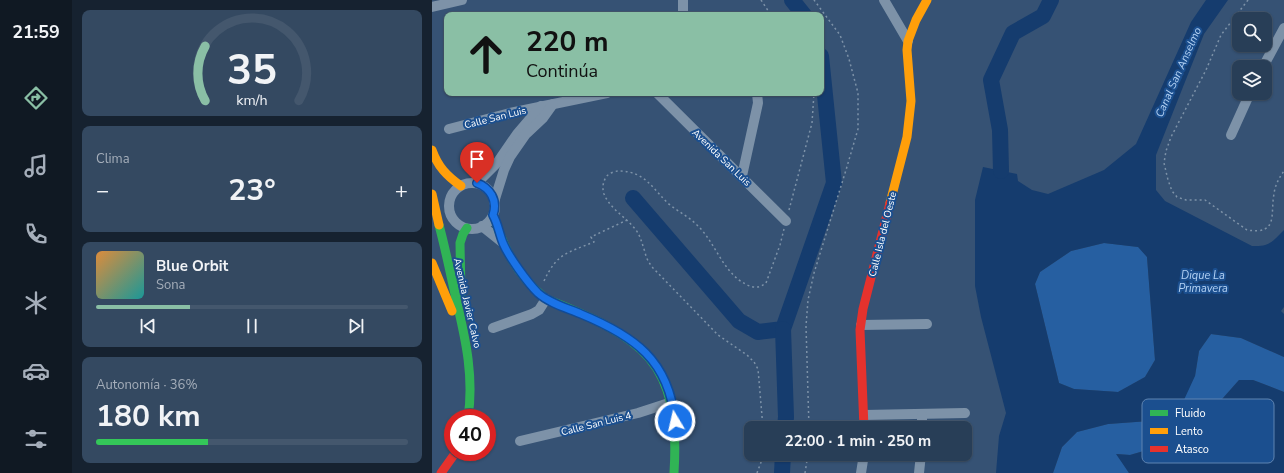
<!DOCTYPE html>
<html lang="es">
<head>
<meta charset="utf-8">
<style>
	:root { --surface:#283e57; --page:#344961; --text:#f1f3f6; --muted:#a5aeba; --line:#44576d; --accent:#8abfa5 }
	body { margin:0; font-family:"Nunito Sans",sans-serif; background:var(--page); color:var(--text); height:100vh; display:flex; flex-direction:column; font-size:15px; white-space:nowrap }
	* { box-sizing:border-box; margin:0 }
	p { font-size:13px; color:var(--muted) }
	.icon { flex:none; width:22px; height:22px; fill:none; stroke:currentColor; stroke-width:2; stroke-linecap:round; stroke-linejoin:round }
	.map { position:relative; flex:1; overflow:hidden }
	.drawer { display:flex; flex-direction:column; gap:10px; padding:10px; background:#162230; width:360px }
	.drawer>* { flex:none }
	.banner { position:absolute; left:12px; top:12px; width:380px; height:84px; border-radius:8px; box-shadow:0 1px 3px #0004,0 0 0 1px var(--line); background:#8abfa5; color:#111; overflow:hidden }
	.buttons { position:absolute; left:800px; top:12px; display:grid; gap:8px }
	.buttons a { display:grid; place-items:center; width:40px; height:40px; border-radius:8px; background:var(--surface); box-shadow:0 1px 3px #0004,0 0 0 1px var(--line); font-size:20px }
	.speed { position:absolute; left:12px; top:409px; display:flex; gap:8px; font-size:20px; font-weight:700; text-align:center }
	.speed>* { display:grid; place-content:center; width:52px; height:52px; border-radius:50%; background:var(--surface); box-shadow:0 1px 3px #0004,0 0 0 1px var(--line); line-height:1 }
	.speed .limit { border:6px solid #d22; background:#fff; color:#111 }
	.pin { position:absolute; display:grid; place-items:center; width:34px; height:34px; color:#fff; margin:-41px -17px; border-radius:50% 50% 50% 0; rotate:-45deg; box-shadow:0 0 4px #0007 }
	.pin .icon { rotate:45deg }
	.me { position:absolute; width:44px; margin:-22px; rotate:351deg; stroke-linejoin:round; filter:drop-shadow(0 0 3px #0008) }
	.turn { display:flex; align-items:center; gap:14px; height:84px; padding:0 16px; font-size:18px }
	.turn .icon { width:52px; height:52px; stroke-width:2.5 }
	.turn b { display:block; font-size:28px; line-height:34px }
	.big { font-size:30px; font-weight:700; line-height:1.1 }
	.drawer .tile { flex:1; display:flex; flex-direction:column; justify-content:center; gap:6px; min-width:0; padding:0 14px; border-radius:8px; background:var(--page) }
	.drawer .dial { align-items:center; gap:0 }
	.dial svg { height:104px; overflow:visible; fill:none; stroke:var(--line); stroke-width:7; stroke-linecap:round; text-anchor:middle }
	.dial text { fill:var(--text); stroke:none }
	.song { display:flex; align-items:center; gap:12px }
	.cover { width:48px; height:48px; border-radius:6px; background:linear-gradient(135deg,hsl(30 70% 55%),hsl(180 70% 35%)) }
	.played { height:4px; border-radius:2px; background:linear-gradient(90deg,var(--accent) 30%,var(--line) 30%) }
	.keys { display:flex; justify-content:space-around; direction:ltr }
	.heat { display:flex; justify-content:space-between; align-items:center; font-size:22px; direction:ltr }
	.charge { height:6px; border-radius:3px; background:linear-gradient(90deg,#34c759 36%,var(--line) 0) }
	.trip { position:absolute; left:312px; top:421px; width:228px; height:40px; border-radius:8px; background:var(--surface); box-shadow:0 1px 3px #0004,0 0 0 1px var(--line); font-weight:700; line-height:40px; text-align:center }
	main { display:flex; flex:1; min-height:0 }
	.tab-bar { display:flex; flex-direction:column; width:72px; justify-content:space-around; align-items:center; background:#101923; color:var(--muted) }
	.tab-bar .icon { width:28px; height:28px }
	.tab-bar .selected { color:var(--accent) }
	.tab-bar b { font-size:18px; color:var(--text) }
	.map>svg:first-child { display:block }
</style>
</head>
<body>
<main>
<nav class="tab-bar">
<b>21:59</b>
<svg class="icon selected" aria-label="directions" viewBox="0 0 24 24"><path d="M12 3l9 9-9 9-9-9zM9 14v-3h6M13 9l2 2-2 2"/></svg>
<svg class="icon" aria-label="music" viewBox="0 0 24 24"><path d="M9 18V5l10-2v13"/><circle cx="6" cy="18" r="3"/><circle cx="16" cy="16" r="3"/></svg>
<svg class="icon" aria-label="phone" viewBox="0 0 24 24"><path d="M5 4h4l2 5-3 2q2 4 5 5l2-3 5 2v4C11 20 4 13 5 4z"/></svg>
<svg class="icon" aria-label="climate" viewBox="0 0 24 24"><path d="M12 3v18M4 7l16 10M4 17L20 7"/></svg>
<svg class="icon" aria-label="car" viewBox="0 0 24 24"><path d="M5 17H2v-5l4-1 3-4h7l3 4 3 1v5h-3M9 17h6M6 11h13"/><circle cx="7" cy="17" r="2"/><circle cx="17" cy="17" r="2"/></svg>
<svg class="icon" aria-label="filters" viewBox="0 0 24 24"><path d="M4 7h16M4 17h16"/><circle cx="9" cy="7" r="2"/><circle cx="15" cy="17" r="2"/></svg>
</nav>
<section class="drawer">
<div class="tile dial"><svg viewBox="0 0 100 80">
<path d="M14 69A42 42 0 1 1 86 69"/>
<path d="M14 69A42 42 0 0 1 14 27" stroke="#8abfa5"/>
<text x="50" y="56" font-size="32" font-weight="700">35</text>
<text x="50" y="72" font-size="11">km/h</text>
</svg></div>
<div class="tile"><p>Clima</p>
<div class="heat"><a>−</a><b class="big">23°</b><a>+</a></div>
</div>
<div class="tile">
<div class="song"><i class="cover"></i><div><b>Blue Orbit</b><p>Sona</p></div></div>
<div class="played"></div>
<div class="keys"><svg class="icon" aria-label="previous" viewBox="0 0 24 24"><path d="M18 5L8 12l10 7zM5 5v14"/></svg><svg class="icon" aria-label="pause" viewBox="0 0 24 24"><path d="M8 5v14M16 5v14"/></svg><svg class="icon" aria-label="next" viewBox="0 0 24 24"><path d="M6 5l10 7-10 7zM19 5v14"/></svg></div>
</div>
<div class="tile"><p>Autonomía · 36%</p><b class="big">180 km</b><div class="charge"></div></div>
</section>
<div class="map">
<svg width="852" height="473" viewBox="0 0 852 473">
	<rect width="100%" height="100%" fill="#365274"/>
	<g fill="#265fa1">
		<polygon points="672,243 707,247 715,257 723,360 713,377 686,392 642,389 627,383 603,284 608,272 639,251"/>
		<polygon points="779,334 809,338 852,357 852,392 821,380 807,380 768,424 736,444 698,455 685,454 697,473 621,473 630,447 645,432 676,424 717,421 763,376 767,351"/>
	</g>
	<g fill="#153c6e" fill-rule="evenodd">
		<path d="M774,0H796L772,34L724,155V190L733,201L820,246C838,247 841,241 852,230V307L849,311L852,314V357L809,338L779,334L767,351L763,376L751,402L738,415L717,421L676,424L645,432L630,447L621,473H564L567,436L574,413L549,317L543,286V200L551,167L585,174L586,181L600,190L616,194L672,170L704,144L759,22ZM672,243L706,247L715,257L723,360L713,377L686,392L642,389L627,383L603,284L608,272L639,251Z"/>
		<polygon points="807,380 821,380 852,392 852,473 697,473 684,454 698,455 736,444 768,424"/>
	</g>
	<g fill="none" stroke-linecap="round" stroke-linejoin="round">
		<g stroke="#153c6e" stroke-width="16">
			<polyline points="360,0 372,15"/>
			<polyline points="569,171 568,130 559,80 581,33 611,16 619,0"/>
			<polyline points="201,198 307,321 326,332 351,329 402,183 389,56"/>
			<polyline points="351,329 354,417 353,428"/>
			<polyline points="350,473 351,454"/>
		</g>
		<g stroke="#7d92a8" stroke-width="1.5" stroke-dasharray="2 3" stroke-linecap="butt">
			<polyline points="329,0 339,15"/>
			<path d="M816,0L789,35L774,70L739,137L734,151L732,163L736,180L740,191L745,197L754,200H773L815,230C847,235 838,214 842,194C843,185 847,178 852,171"/>
			<polyline points="357,210 380,123 382,93"/>
			<path d="M112,281C125,253 135,253 162,242L159,237L195,220"/>
			<path d="M331,428L326,369L322,362L315,355L286,335L221,268C217,263 214,258 213,252C210,244 209,237 204,230C194,217 178,209 172,194C170,188 171,182 174,177C177,173 183,171 187,171C214,171 221,190 238,205C247,212 257,217 265,225C282,241 288,265 307,280C316,286 324,291 334,283L348,245L352,229"/>
			<polyline points="377,428 374,326 376,300 382,273 414,170 426,129 426,93 417,59 408,35 382,0"/>
			<polyline points="325,473 332,454"/>
			<polyline points="373,473 376,454"/>
		</g>
		<g stroke="#7d92a8" stroke-width="10">
			<polyline points="251,0 251,15"/>
			<polyline points="452,0 476,41"/>
			<polyline points="0,7 30,0"/>
			<polyline points="831,67 852,28"/>
			<polyline points="225,93 354,221"/>
			<polyline points="17,129 78,113 175,93"/>
			<polyline points="799,135 818,93"/>
			<polyline points="310,176 326,103 325,93"/>
			<polyline points="45,183 65,163 85,134 109,106"/>
			<circle cx="40" cy="206" r="23"/>
			<polyline points="62,202 72,170 78,157 94,134 111,118 121,104"/>
			<polyline points="50,226 70,242"/>
			<polyline points="429,325 495,324"/>
			<polyline points="61,328 100,314 107,310 114,299"/>
			<polyline points="432,415 533,413"/>
			<polyline points="490,428 490,415"/>
			<polyline points="88,441 206,413 240,402"/>
			<polyline points="429,473 432,454"/>
			<polyline points="487,473 489,454"/>
		</g>
		<g stroke="#30b455" stroke-width="9">
			<path d="M61,215C65,223 66,231 70,239C79,262 94,283 114,299C212,338 249,360 242,473"/>
			<path d="M7,225C14,251 19,277 25,303C34,341 42,378 36,418"/>
			<polyline points="29,294 28,243 31,234 35,228"/>
		</g>
		<g stroke="#ff9f0a" stroke-width="9">
			<path d="M0,150C6,167 15,176 29,186"/>
			<polyline points="458,203 475,137 479,101 475,50 476,41 484,20 495,0"/>
			<polyline points="0,263 20,311"/>
		</g>
		<g stroke="#e5322d" stroke-width="9">
			<polyline points="432,428 428,330 431,309 458,203"/>
			<polyline points="9,473 24,452"/>
		</g>
		<polyline stroke="#ff9f0a" stroke-width="9" points="0,194 7,225"/>
	</g>
	<g fill="none" stroke-linecap="round" stroke-linejoin="round">
		<g stroke="#114b97" stroke-width="10">
			<path id="route" d="M45,183C58,188 66,200 61,215C66,224 67,233 71,243C77,257 95,282 106,293C117,303 135,308 149,314C202,336 237,360 243,421"/>
		</g>
		<use href="#route" stroke="#1a73e8" stroke-width="7"/>
	</g>
	<g text-anchor="middle" stroke-width="4" stroke-linejoin="round" paint-order="stroke">
		<g font-size="10" fill="#fff" stroke="#1b4f8f">
			<text transform="translate(63 117) rotate(-14)" y="4">Calle San Luis</text>
			<text transform="translate(290 157) rotate(44)" y="4">Avenida San Luis</text>
			<text transform="translate(450 234) rotate(-76)" y="4">Calle Isla del Oeste</text>
			<text transform="translate(36 303) rotate(77)" y="4">Avenida Javier Calvo</text>
			<text transform="translate(164 423) rotate(-14)" y="4">Calle San Luis 4</text>
		</g>
		<g font-size="11" font-style="italic" fill="#b5d3f5" stroke="#1b4f8f">
			<text transform="translate(746 72) rotate(-66)" y="4">Canal San Anselmo</text>
			<text x="771" y="279">Dique La<tspan x="771" dy="13">Primavera</tspan></text>
		</g>
	</g>
	<rect x="710" y="399" width="132" height="64" rx="6" fill="#1b4f8f" stroke="#5f84b1" stroke-width="1"/>
	<rect x="718" y="410" width="18" height="6" fill="#30b455"/>
	<rect x="718" y="428" width="18" height="6" fill="#ff9f0a"/>
	<rect x="718" y="446" width="18" height="6" fill="#e5322d"/>
	<g font-size="11" fill="#fff">
		<text x="743" y="417">Fluido</text>
		<text x="743" y="435">Lento</text>
		<text x="743" y="453">Atasco</text>
	</g>
</svg>
<div class="buttons">
<a><svg class="icon" aria-label="search" viewBox="0 0 24 24"><circle cx="10" cy="10" r="6"/><path d="M15 15l6 6"/></svg></a>
<a><svg class="icon" aria-label="layers" viewBox="0 0 24 24"><path d="M12 4l9 5-9 5-9-5zM3 14l9 5 9-5"/></svg></a>
</div>
<div class="speed"><div class="limit">40</div></div>
<div class="pin" style="left:45px;top:183px;background:#d93025"><svg class="icon" aria-label="arrive" viewBox="0 0 24 24"><path d="M6 21V4h12l-3 4 3 4H6"/></svg></div>
<svg class="me" style="left:243px;top:421px" viewBox="-20 -20 40 40"><circle r="17" fill="#1a73e8" stroke="#fff" stroke-width="3"/><path d="M0-11L8 9 0 5-8 9z" fill="#fff"/></svg>
<div class="trip">22:00 · 1 min · 250 m</div>
<div class="banner">
<div class="turn"><svg class="icon" aria-label="ahead" viewBox="0 0 24 24"><path d="M12 20V5M6 11l6-6 6 6"/></svg><div><b>220 m</b>Continúa</div></div>
</div>
</div>
</main>
</body>
</html>
